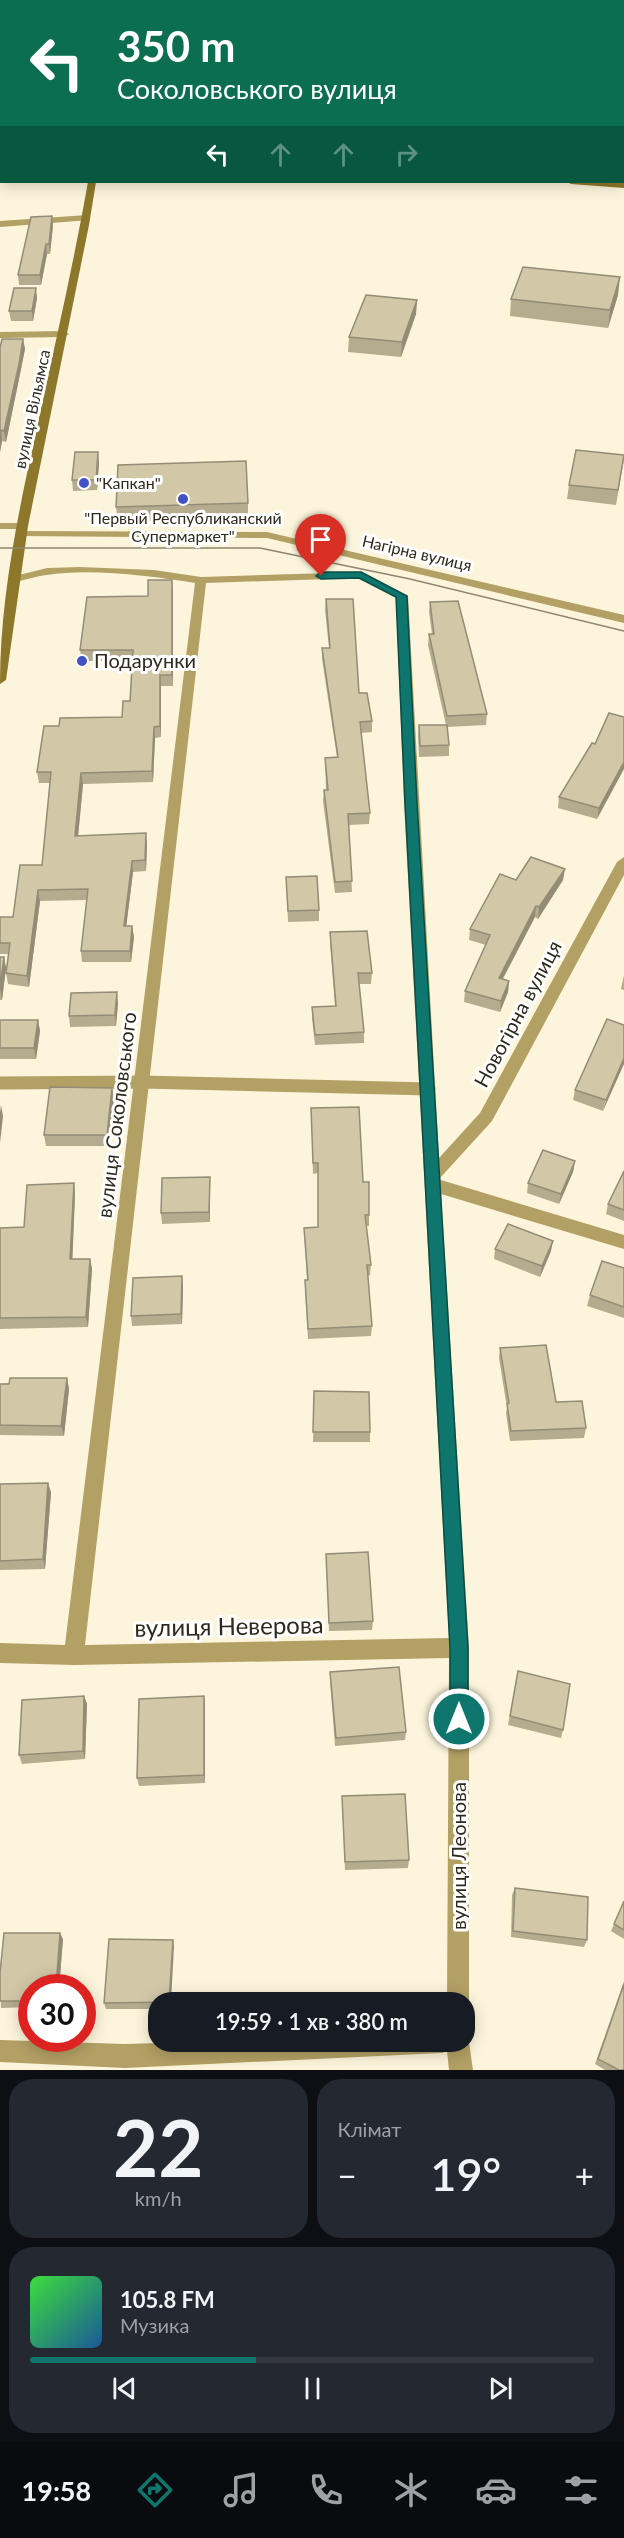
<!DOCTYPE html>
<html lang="uk">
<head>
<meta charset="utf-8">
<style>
	:root { --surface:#171b24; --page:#242831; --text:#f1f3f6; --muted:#9ea1a6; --line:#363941; --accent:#0f766e }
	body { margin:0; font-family:Lato,sans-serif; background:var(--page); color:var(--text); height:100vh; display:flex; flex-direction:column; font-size:22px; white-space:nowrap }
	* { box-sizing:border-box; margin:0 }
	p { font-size:20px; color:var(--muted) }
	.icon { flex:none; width:33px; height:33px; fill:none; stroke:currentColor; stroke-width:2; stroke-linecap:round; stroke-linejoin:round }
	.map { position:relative; height:2070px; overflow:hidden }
	.drawer { display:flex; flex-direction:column; gap:9px; padding:9px; background:#0d0f14; flex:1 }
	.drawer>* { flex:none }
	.hud { position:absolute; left:0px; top:0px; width:624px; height:183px; box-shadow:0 3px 15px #0003; background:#0b6e4f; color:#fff; overflow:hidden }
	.speed { position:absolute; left:18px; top:1974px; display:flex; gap:12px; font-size:30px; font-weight:700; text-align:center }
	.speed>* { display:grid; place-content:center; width:78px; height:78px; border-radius:50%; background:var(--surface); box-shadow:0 3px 15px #0003; line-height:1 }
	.speed .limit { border:9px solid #d22; background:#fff; color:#111 }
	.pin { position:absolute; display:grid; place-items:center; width:51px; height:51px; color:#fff; margin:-62px -26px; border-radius:50% 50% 50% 0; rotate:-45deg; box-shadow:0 0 6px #0007 }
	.pin .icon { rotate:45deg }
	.me { position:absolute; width:66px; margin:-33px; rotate:0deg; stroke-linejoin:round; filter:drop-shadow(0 0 4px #0008) }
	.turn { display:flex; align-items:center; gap:21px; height:126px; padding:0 18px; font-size:27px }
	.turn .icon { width:78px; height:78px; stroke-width:2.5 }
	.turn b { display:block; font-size:42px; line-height:51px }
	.lanes { display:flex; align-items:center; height:57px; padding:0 18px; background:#0003; justify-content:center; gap:30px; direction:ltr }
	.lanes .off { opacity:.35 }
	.big { font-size:45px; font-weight:600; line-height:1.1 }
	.drawer .tile { flex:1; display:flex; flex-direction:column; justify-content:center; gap:9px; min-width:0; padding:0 21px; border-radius:24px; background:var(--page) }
	.drawer .dial { align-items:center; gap:0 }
	.dial b { font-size:78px; line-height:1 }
	.song { display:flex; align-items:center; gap:18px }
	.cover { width:72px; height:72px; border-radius:9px; background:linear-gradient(135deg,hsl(120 70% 55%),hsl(210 70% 35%)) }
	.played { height:6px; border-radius:3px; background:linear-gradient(90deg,var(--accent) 40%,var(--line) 40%) }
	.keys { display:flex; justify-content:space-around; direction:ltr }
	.heat { display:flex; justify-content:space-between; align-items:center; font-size:33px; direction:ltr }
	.drawer .tiles { flex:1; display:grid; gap:9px; grid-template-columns:1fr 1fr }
	.tile:last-child { grid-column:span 2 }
	.trip { position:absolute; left:148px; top:1992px; width:327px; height:60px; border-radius:24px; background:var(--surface); box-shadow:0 3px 15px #0003; font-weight:600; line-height:60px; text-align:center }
	.menu { display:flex; height:96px; justify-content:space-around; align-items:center; background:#090b0e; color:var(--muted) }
	.menu .icon { width:42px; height:42px }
	.menu .active { color:var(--accent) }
	.menu b { font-size:27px; color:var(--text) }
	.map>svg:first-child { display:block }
</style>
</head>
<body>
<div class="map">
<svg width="624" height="2070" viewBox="0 0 624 2070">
	<rect width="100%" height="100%" fill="#fdf5db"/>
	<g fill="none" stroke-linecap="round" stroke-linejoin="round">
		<polyline stroke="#b3a065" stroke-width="13" points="0,1083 142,1082 429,1089"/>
		<g fill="#b3a065" fill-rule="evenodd">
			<polygon points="87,215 90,216 90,220 0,227 0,221"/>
			<polygon points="0,332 64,331 69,334 64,337 0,338"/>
			<polygon points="0,523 22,523 28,526 22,529 0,529"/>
			<polygon points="21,531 267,532 624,615 624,623 267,538 17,536 17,532"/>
			<path d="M80,567L154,570L201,577L361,572L408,596L439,1158L480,1113L617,862L624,857V875L492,1121L440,1178L441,1180L624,1235V1249L441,1194L469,1648V2002L465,2010V2002H447L449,1658L74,1665L0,1663V1643L65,1645L195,583C152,576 89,568 47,575C36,576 25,580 15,582L9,579L11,577L47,568ZM359,578L396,598L404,803L449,1638L85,1645L206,583Z"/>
			<polygon points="465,2033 469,2042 473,2070 449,2070 447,2051 442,2053 125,2068 0,2062 0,2040 125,2044 193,2042 465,2042"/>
		</g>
		<g fill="#8d772a" fill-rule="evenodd">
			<rect x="0" y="175" width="2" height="4"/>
			<path d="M88,182H96L89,225L28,526L6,680L0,684C0,594 20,505 39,418C56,340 74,261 88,182Z"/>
			<polygon points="567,182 624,182 624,188 571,184"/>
		</g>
		<polyline stroke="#8c8673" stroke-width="1.5" points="0,548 260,548 410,579 624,631"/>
	</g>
	<g fill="#b5ac90">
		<polygon points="52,216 53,225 50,254 47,254 41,285 19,285 18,275"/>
		<polygon points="618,295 608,328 510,316 511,299"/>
		<polygon points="37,298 33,321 11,321 9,311"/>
		<polygon points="417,300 416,314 401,357 348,352 349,337"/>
		<polygon points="23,339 25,349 20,374 6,442 2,441 0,452 0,348"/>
		<polygon points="624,459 616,505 567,499 569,485"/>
		<polygon points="99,462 97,490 73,491 72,480"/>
		<polygon points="248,503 248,518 118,522 116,507"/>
		<polygon points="172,580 173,686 161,686 161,737 155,738 153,782 83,784 78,836 147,844 146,871 133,872 126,926 132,926 134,937 131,962 82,962 81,951 87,900 40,901 29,987 8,984 6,973 9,954 0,954 0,917 13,917 42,865 50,783 39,783 37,772 59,726 122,717 130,701 132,661 82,661 80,650 148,596"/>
		<polygon points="326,599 359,693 372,721 372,732 361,733 370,813 369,824 349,825 352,892 335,893 323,801 324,790 326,790 325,758 337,757 322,659 322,648 329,648 325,610"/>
		<polygon points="430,602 487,714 486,725 447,727 449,745 449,756 419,757 418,736 419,725 446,725 428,645 429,634 432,634 429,612"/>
		<polygon points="624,717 597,819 558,808 559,797 595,744"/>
		<polygon points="286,877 319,910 319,921 288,922"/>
		<polygon points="516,880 563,880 538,919 535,917 503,979 509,981 508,992 500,1012 464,1002 465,991 486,945 469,940 470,929"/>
		<polygon points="330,932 372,973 371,984 359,984 364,1032 364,1043 315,1045 312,1018 312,1007 335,1006 330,943"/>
		<polygon points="0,957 4,957 6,968 2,1000 0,1000"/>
		<polygon points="624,975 624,990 621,989"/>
		<polygon points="118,1003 116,1026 70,1027 69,1016"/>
		<polygon points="0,1020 38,1020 40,1031 36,1059 0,1059"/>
		<polygon points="624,1025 603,1111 573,1100 575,1090"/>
		<polygon points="112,1088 114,1099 108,1146 46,1146 44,1135"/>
		<polygon points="311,1108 363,1182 369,1215 369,1226 366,1226 371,1265 370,1275 368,1276 372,1326 371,1336 308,1339 305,1290 305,1280 307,1280 304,1228 318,1227 318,1173 313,1174"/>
		<polygon points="575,1161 573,1172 559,1204 527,1193 528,1183"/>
		<polygon points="624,1171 624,1221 606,1214 608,1204"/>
		<polygon points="210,1177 210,1222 162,1224 161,1213"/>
		<polygon points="74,1183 75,1194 72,1259 90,1259 92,1269 88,1327 0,1329 0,1228 24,1227"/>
		<polygon points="495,1249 551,1251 540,1277 494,1259"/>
		<polygon points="624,1268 624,1318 587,1306 590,1295"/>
		<polygon points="182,1276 183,1287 182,1324 132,1326 131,1316"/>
		<polygon points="500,1348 556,1402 586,1428 584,1438 510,1441 506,1413 507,1408 499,1358"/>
		<polygon points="67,1378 69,1389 64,1436 0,1435 0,1384"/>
		<polygon points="314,1391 370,1432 370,1442 313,1442"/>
		<polygon points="0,1484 51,1492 45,1569 0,1570"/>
		<polygon points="326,1554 373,1621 372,1630 329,1631"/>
		<polygon points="330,1672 406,1732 405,1740 335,1746 330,1681"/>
		<polygon points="516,1680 563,1730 561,1738 508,1725"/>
		<polygon points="84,1696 87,1704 85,1759 22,1764 19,1755"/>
		<polygon points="204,1696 205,1704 205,1783 139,1786 137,1778"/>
		<polygon points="342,1796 409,1860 408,1868 345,1870"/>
		<polygon points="515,1888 587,1940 584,1947 511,1937 512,1895"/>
		<polygon points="624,1901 624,1939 611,1931"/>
		<polygon points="63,1939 59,1988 32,1988 32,2007 1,2008 0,1973"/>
		<polygon points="174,1946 159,2002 159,2009 106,2009 104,2003"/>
		<polygon points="624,1981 624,2070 605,2070 595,2064"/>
	</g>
	<g fill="#938c76">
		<polygon points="42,0 76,0 73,2 39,2"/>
		<polygon points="0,18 2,18 2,33 0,34"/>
		<polygon points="52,216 53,225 50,254 49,244"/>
		<polygon points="46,244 47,254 41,285 40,275"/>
		<polygon points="620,277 618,295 608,328 610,310"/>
		<polygon points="36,288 37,298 33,321 32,311"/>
		<polygon points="417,300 416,314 401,357 402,342"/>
		<polygon points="23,339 25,349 20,374 6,442 4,431"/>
		<polygon points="1,430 2,441 0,452 0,434"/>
		<polygon points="98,452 99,462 97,490 96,480"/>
		<polygon points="172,580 173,591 173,686 172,675"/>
		<polygon points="160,675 161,686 161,737 160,726"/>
		<polygon points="154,727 155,738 153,782 152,771"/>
		<polygon points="624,762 624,769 597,819 599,808"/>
		<polygon points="81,773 83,784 77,847 75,836"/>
		<polygon points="146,833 147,844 146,871 145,860"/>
		<polygon points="132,861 133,872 125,937 124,926"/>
		<polygon points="565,869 563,880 538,919 539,907"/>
		<polygon points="38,890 40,901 29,987 27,976"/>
		<polygon points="536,906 535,917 497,989 499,978"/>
		<polygon points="132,926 134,937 131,962 130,951"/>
		<polygon points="4,957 6,968 2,1000 0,989"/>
		<polygon points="509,981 508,992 500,1012 501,1001"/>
		<polygon points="117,992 118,1003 116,1026 115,1015"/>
		<polygon points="38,1020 40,1031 36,1059 34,1048"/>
		<polygon points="624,1058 624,1064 603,1111 606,1100"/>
		<polygon points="112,1088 114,1099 108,1146 107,1135"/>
		<polygon points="1,1105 3,1116 0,1143 0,1113"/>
		<polygon points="575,1161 573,1172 559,1204 561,1194"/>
		<polygon points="210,1177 210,1222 209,1212"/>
		<polygon points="74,1183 75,1194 72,1270 70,1259"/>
		<polygon points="553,1241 551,1251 540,1277 542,1266"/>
		<polygon points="90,1259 92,1269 88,1327 86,1317"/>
		<polygon points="182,1276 183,1287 182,1324 181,1314"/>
		<polygon points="67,1378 69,1389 64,1436 61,1426"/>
		<polygon points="48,1483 51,1492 45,1569 43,1559"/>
		<polygon points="84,1696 87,1704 85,1759 83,1751"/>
		<polygon points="204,1696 205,1704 205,1783 204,1775"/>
		<polygon points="60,1933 63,1939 59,1988 56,1988"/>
		<polygon points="173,1940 174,1946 171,2002 169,2002"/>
	</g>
	<g fill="#d2c8a8" stroke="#938c76" stroke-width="1.5">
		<polygon points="0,0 42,0 39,2 2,2 2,18 0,18"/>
		<rect x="289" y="0" width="52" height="2"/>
		<polygon points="52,216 49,244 46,244 40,275 18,275 31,217"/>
		<polygon points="523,267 620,277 610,310 511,299"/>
		<polygon points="14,288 36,288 32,311 9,311"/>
		<polygon points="366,295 417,300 402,342 349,337"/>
		<polygon points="2,339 23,339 19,364 4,431 1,430 0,434 0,348"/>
		<polygon points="576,450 624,455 618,490 569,485"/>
		<polygon points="75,452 98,452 96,480 72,480"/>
		<polygon points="246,461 248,503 116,507 118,465"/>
		<polygon points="148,580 172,580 172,675 160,675 160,726 154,727 152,771 81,773 75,836 146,833 145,860 132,861 124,926 132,926 130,951 81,951 88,889 38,890 27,976 6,973 10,943 0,943 0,917 13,917 20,865 42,865 51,772 37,772 44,726 59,726 60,718 122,717 123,701 130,701 133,650 80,650 87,597 148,596"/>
		<polygon points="326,599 353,599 359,693 367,693 372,721 360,722 370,813 348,814 352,881 335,882 324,790 328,790 325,758 338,757 322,648 330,648"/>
		<polygon points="458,601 487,714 447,716 429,634 434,634 430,602"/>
		<polygon points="609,713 624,717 624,762 599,808 559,797 592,743 595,744"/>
		<polygon points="419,725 447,725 449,745 420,746"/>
		<polygon points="531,857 565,869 539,907 536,906 499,978 509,981 501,1001 465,991 490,935 470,929 500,874 516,880"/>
		<polygon points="317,876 319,910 288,911 286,877"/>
		<polygon points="367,931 372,973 358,973 364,1032 315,1035 312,1007 336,1006 330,932"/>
		<polygon points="0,957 4,957 0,989"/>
		<polygon points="117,992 115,1015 69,1016 71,993"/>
		<polygon points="607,1019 624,1025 624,1058 606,1100 575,1090"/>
		<polygon points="0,1020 38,1020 34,1048 0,1048"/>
		<polygon points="50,1087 112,1088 107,1135 44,1135"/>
		<polygon points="359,1107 363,1182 369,1182 369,1215 365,1215 371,1265 367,1265 372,1326 308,1329 305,1280 308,1280 304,1228 318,1227 318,1163 313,1163 311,1108"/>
		<polygon points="543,1150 575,1161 561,1194 528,1183"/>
		<polygon points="624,1171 624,1210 608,1204"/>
		<polygon points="210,1177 209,1212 161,1213 162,1178"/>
		<polygon points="74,1183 70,1259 90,1259 86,1317 0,1318 0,1228 24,1227 27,1185"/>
		<polygon points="508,1224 553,1241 542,1266 495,1249"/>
		<polygon points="602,1261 624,1268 624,1307 590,1295"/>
		<polygon points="182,1276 181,1314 131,1316 133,1278"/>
		<polygon points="546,1345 556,1402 582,1401 586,1428 511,1431 507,1404 509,1403 500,1348"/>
		<polygon points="10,1378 67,1378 61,1426 0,1425 0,1384 9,1384"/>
		<polygon points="314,1391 369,1392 370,1432 313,1432"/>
		<polygon points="48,1483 43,1559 0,1561 0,1484"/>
		<polygon points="368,1552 373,1621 329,1623 326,1554"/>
		<polygon points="399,1667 406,1732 336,1738 330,1672"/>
		<polygon points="518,1671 570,1684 563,1730 510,1716"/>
		<polygon points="84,1696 83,1751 19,1755 22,1700"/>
		<polygon points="204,1696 204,1775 137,1778 139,1699"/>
		<polygon points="405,1794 409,1860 345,1862 342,1796"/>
		<polygon points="515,1888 588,1897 587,1940 513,1931"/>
		<polygon points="624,1901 624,1930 614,1924"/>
		<polygon points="4,1933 60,1933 56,1988 32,1988 32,2001 0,2001 0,1973"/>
		<polygon points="109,1939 173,1940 169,2002 104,2003"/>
		<polygon points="624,1984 624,2070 619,2070 598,2059"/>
	</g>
	<polygon fill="#0f766e" stroke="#0a4d48" stroke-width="1.5" points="361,572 407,596 417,803 468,1648 468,1719 466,1725 459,1728 453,1725 450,1719 450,1648 405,803 396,597 359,578 321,579 316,576 321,572"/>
	<g fill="#4252c6" stroke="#fff" stroke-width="2">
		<circle cx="84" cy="483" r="6"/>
		<circle cx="183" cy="499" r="6"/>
		<circle cx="82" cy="661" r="6"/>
	</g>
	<g text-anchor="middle" stroke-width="6" stroke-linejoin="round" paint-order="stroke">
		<g font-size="16" fill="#2e2a1d" stroke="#fff">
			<text transform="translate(32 409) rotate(-78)" y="6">вулиця Вільямса</text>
			<text transform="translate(417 553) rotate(13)" y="6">Нагірна вулиця</text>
		</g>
		<g font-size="16" fill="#2e2a1d" stroke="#fff" text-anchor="start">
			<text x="96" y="489">"Капкан"</text>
			<text x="183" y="524" text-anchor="middle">"Первый Республиканский<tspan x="183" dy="18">Супермаркет"</tspan></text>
		</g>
		<g font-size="20" fill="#2e2a1d" stroke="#fff" text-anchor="start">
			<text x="94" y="668">Подарунки</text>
		</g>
		<g font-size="20" fill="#2e2a1d" stroke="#fff">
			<text transform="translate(518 1014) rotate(-62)" y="7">Новогірна вулиця</text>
			<text transform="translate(117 1115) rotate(-83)" y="7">вулиця Соколовського</text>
			<text transform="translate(459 1856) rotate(-90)" y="7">вулиця Леонова</text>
		</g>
		<g font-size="24" fill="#2e2a1d" stroke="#fff">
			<text transform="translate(229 1627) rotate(-1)" y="8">вулиця Неверова</text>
		</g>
	</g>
</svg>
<div class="speed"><div class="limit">30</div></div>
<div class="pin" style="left:321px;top:576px;background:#d93025"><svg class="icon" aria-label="arrive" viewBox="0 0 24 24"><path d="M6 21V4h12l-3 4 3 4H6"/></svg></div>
<svg class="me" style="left:459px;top:1719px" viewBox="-20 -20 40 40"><circle r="17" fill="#0f766e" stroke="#fff" stroke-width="3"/><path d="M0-11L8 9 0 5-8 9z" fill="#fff"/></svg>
<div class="trip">19:59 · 1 хв · 380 m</div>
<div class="hud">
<div class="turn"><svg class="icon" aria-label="left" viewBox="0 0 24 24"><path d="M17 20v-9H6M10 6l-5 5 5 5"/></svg><div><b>350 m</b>Соколовського вулиця</div></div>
<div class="lanes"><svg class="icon" aria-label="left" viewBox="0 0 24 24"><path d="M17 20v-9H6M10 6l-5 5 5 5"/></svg><svg class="icon off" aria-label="ahead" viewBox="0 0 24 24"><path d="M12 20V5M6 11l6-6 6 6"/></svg><svg class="icon off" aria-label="ahead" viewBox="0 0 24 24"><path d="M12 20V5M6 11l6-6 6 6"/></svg><svg class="icon off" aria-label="right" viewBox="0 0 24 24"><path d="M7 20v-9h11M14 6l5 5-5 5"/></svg></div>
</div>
</div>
<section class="drawer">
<div class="tiles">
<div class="tile dial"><b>22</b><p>km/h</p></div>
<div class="tile"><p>Клімат</p>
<div class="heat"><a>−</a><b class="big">19°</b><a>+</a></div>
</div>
<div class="tile">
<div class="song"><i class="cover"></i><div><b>105.8 FM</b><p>Музика</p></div></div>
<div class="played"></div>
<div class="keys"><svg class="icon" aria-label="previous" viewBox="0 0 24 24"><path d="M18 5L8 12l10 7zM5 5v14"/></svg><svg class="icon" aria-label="pause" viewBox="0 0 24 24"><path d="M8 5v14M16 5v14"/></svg><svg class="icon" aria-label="next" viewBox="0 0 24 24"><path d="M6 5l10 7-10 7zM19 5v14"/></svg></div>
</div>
</div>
</section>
<nav class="menu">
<b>19:58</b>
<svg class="icon active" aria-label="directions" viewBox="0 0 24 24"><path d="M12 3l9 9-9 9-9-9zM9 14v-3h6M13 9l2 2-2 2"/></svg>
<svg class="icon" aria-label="music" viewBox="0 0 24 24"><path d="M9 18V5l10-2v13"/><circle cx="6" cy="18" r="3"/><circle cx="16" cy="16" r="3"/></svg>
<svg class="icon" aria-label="phone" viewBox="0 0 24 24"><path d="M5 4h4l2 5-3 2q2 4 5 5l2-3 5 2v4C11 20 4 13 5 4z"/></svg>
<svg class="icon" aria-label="climate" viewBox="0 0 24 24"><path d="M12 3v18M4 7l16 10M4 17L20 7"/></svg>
<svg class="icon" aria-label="car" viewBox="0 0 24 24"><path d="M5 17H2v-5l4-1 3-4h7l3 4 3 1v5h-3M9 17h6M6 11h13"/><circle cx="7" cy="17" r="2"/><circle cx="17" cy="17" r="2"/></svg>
<svg class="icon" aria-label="filters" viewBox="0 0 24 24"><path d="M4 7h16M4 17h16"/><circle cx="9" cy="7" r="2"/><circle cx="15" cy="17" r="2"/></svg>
</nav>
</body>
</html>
